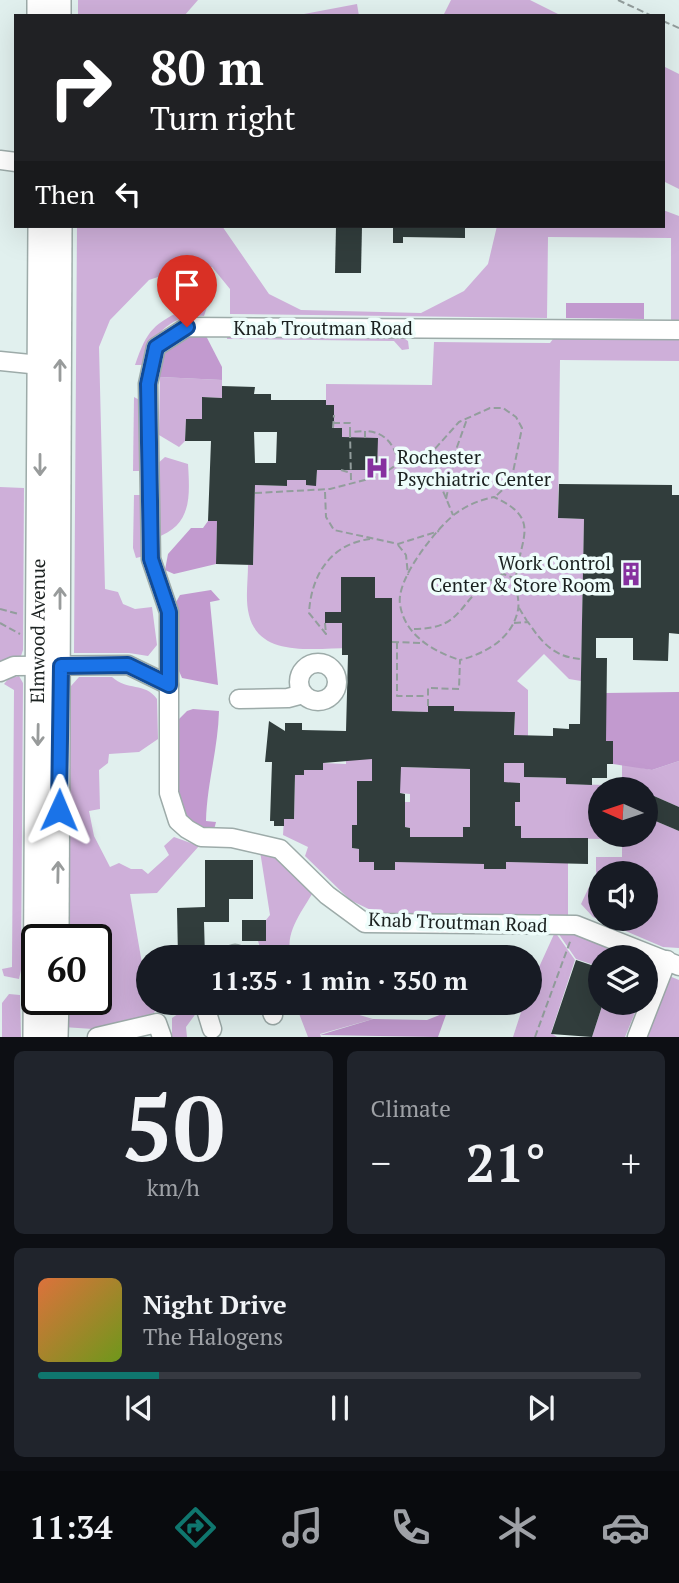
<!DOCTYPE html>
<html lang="en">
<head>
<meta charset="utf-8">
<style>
	:root { --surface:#171b24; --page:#20242c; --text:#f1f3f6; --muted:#9ea1a6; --line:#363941; --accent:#0f766e }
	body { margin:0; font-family:"PT Serif",serif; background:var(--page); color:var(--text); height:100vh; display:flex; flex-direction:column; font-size:26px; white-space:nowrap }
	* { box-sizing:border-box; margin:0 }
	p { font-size:23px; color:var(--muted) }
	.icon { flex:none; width:38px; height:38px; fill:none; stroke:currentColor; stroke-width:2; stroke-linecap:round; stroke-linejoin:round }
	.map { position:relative; height:1037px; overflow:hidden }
	.side { display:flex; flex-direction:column; gap:14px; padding:14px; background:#0d0f14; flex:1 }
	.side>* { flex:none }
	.banner { position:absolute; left:14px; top:14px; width:651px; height:214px; border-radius:0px; box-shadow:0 7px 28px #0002; background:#202124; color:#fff; overflow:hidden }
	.needle { width:46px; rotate:273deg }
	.buttons { position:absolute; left:588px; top:777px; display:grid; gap:14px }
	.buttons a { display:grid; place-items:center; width:70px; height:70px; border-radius:50%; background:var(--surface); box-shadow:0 7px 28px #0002; font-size:35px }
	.speed { position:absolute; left:21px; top:924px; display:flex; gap:14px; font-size:35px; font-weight:700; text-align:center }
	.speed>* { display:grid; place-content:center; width:91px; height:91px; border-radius:50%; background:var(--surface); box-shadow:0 7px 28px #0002; line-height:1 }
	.speed .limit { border:4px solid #111; border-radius:10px; background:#fff; color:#111 }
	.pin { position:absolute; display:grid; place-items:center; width:60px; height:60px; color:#fff; margin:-72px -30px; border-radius:50% 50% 50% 0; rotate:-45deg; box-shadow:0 0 7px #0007 }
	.pin .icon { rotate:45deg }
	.me { position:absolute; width:77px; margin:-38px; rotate:1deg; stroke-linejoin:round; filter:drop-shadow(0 0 5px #0008) }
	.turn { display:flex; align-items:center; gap:24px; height:147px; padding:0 21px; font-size:32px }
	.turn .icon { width:91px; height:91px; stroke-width:2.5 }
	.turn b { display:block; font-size:49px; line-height:60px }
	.then { display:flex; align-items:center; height:66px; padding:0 21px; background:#0003; gap:14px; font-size:26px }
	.big { font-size:52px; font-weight:700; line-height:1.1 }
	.side .tile { flex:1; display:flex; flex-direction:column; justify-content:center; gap:10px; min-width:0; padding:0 24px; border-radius:10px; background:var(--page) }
	.side .dial { align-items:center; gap:0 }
	.dial b { font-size:91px; line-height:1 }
	.song { display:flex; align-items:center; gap:21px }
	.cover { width:84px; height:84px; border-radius:10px; background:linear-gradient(135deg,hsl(20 70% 55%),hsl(80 70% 35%)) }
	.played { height:7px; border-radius:4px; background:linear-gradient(90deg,var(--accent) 20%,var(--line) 20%) }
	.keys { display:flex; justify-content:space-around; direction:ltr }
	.heat { display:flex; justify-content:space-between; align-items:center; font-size:38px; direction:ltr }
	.side .tiles { flex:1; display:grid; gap:14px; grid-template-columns:1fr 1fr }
	.tile:last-child { grid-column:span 2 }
	.trip { position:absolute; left:136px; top:945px; width:406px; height:70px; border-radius:35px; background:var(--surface); box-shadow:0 7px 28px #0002; font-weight:700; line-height:70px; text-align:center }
	.menu { display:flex; height:112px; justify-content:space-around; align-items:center; background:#090b0e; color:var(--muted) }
	.menu .icon { width:49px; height:49px }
	.menu .selected { color:var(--accent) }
	.menu b { font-size:32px; color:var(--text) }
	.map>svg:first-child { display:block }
</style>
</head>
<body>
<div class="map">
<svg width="679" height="1037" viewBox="0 0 679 1037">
	<rect width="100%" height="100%" fill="#e1f0ee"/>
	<g fill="#ceafd9" fill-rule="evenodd">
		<polygon points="78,0 198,0 184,16 78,16"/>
		<polygon points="451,0 530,0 562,16 443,16"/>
		<polygon points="357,4 359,16 302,16 304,14"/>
		<polygon points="663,66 679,74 679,189 663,181"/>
		<polygon points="663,210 679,216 679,327 671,327 671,238 548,237 547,318 230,314 230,289 212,267 185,268 149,280 110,320 99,347 105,589 118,592 123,604 135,609 152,607 157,645 148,656 129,653 74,653 77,226 222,226 269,294 301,310 421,313 464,291 488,264 497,226 663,226"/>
		<path d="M188,307H207L204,316C171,314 152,335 143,365H135C148,328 153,325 188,307Z"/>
		<polygon points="228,333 399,335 408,341 409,349 402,350 394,341 227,339"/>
		<path d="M556,335L679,337V361L560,360L558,518L584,519L581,681L569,679L544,654L517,681L528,690V742H514L515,713L454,711V706H428V712L392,711L391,598H375L342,623V631L355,648C319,647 260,660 249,615C245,600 248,581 248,565H253L255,485L287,486V480H306V485H316L317,470L342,428L312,427L334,405H326V384L432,385L434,342L550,343Z"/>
		<polygon points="160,377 222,380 222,398 202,397 202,419 186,419 185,441 179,447 159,435"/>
		<polygon points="134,397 143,402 142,471 133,471"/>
		<path d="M165,457L188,464C190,497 192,526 155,538L156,465Z"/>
		<polygon points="0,487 24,488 23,650 21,656 0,662"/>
		<polygon points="134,495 140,495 144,556 136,558 133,548"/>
		<polygon points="19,676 23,683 21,970 19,979 4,976 2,969 12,967 14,690 4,684 9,678"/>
		<path d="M79,677H112C127,691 145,682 157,699L158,739L139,752L109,754L108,763L99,770L100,809L89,811L94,836L110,867L119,863L131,869H142L148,874L169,855L164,846L174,837L199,846L157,893L130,894L144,975L149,981V1003H159L154,1013L93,1029L63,1027L64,999H96V940H66L71,686Z"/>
		<polygon points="373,755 372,781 357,781 357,825 352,825 352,848 359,849 359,862 374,862 374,870 395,870 395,862 484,863 484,869 506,862 568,863 568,915 381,915 350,900 305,856 308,847 283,835 284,819 294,819 295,775 304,775 304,770 323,770 323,763 346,764 346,759"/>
		<polygon points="679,761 679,807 654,796 646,816 646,789 622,789 622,764 652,770"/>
		<polygon points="499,763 524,763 524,777 566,778 567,784 605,785 605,789 600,789 600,835 605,835 605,839 521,838 521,826 515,826 515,802 520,802 520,793 504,782"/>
		<polygon points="396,767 483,769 470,827 463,827 463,847 454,837 410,837 410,828 405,827 405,802 410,802 410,794 400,793"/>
		<path d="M646,817L679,831V948L663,947L593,917L581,904L589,887L596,883V857H622V835H646ZM600,873H646V919H600Z"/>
		<path d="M260,851C280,855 302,878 312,894C301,913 283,935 292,957H263L258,941H266V920L270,915Z"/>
		<polygon points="556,930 581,933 645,957 600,957 600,967 576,959"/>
		<polygon points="555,932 575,960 551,1033 557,1037 513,1037 524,1003 530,1003 530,987"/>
		<polygon points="662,973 679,980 679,1037 638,1037"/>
		<polygon points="9,994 20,995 21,1037 2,1037 2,1003"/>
		<polygon points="295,1003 319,1003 373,1019 320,1034 321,1037 308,1037"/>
		<polygon points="603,1003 639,1003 625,1037 592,1037"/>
		<polygon points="191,1005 197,1012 186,1027 187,1037 172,1037 172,1018"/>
	</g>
	<g fill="#c29acf">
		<polygon points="566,303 644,303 644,319 566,318"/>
		<path d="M204,332L222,367V380L160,377C159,347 176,335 204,332Z"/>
		<polygon points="208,521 217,521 216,564 174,574 165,570 168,554 191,528 203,528"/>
		<polygon points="211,590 220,600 210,602 218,685 182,678 176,664 175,604 180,595"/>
		<polygon points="679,692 679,761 652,770 613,764 613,741 606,741 605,693"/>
		<path d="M193,709L219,711C218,749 207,783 206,821L216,822L214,830L187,823L176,800V722L187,711Z"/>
		<polygon points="447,1012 438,1037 320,1035 373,1019 427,1020"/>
	</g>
	<g fill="#313d3c" fill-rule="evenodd">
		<polygon points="336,226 362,226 361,273 335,273"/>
		<polygon points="393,226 465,226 465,238 403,237 403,243 393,243"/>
		<path d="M222,386L255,387L254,394H271V400H326V405H334V428H342V437L378,438L377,470H317L316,486L306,485V480H287V486L255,485L253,565L216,564L217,521H208L211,441H185L186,419H202V397L222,398ZM254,432H277L276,463H255Z"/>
		<path d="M559,484L672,485V495H679V634L669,633L668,661L633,660V638H596V658H607L606,741H613V764H607V778H592V785L566,784V778L524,777V763H504V782L520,783V802H515V826H521V838H588V864L506,862V869H484V864L395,862V870H374V862H359V849L352,848V825H357V781H372V759L323,763V770H304V775H295L294,819H284V826H274V821H270L272,762H265L269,721L285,731V723H302V730L346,731L348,655H342V623H325V612H341V577H375V598H392V711L428,712V706H454V711L515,712L514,735L553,736V728L569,729V724H580L584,519L558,518ZM401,767L470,769V827H463V837H410V828L405,827V794L400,793Z"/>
		<polygon points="654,796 679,807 679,831 646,817"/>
		<polygon points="205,860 253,860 253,899 229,899 229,922 204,922 205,957 178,957 177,908 205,907"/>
		<rect x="242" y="920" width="24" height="21"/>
		<polygon points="576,960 600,968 600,1003 603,1003 592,1037 551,1034"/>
	</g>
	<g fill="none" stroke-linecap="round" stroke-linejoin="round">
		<g stroke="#9daba9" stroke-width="21">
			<g id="minor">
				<polyline points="0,160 16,162"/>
				<polyline points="679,330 187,327 156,347 148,384 151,559 169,612 169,793 178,821 187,829 201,837 232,838 280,849 327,895 365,923 576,925 679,966"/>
				<polyline points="0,361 40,365"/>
				<circle cx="318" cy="682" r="19"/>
				<polyline points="0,672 14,666 128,665 169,685"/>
				<polyline points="239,699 288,698 303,694"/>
				<polyline points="225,957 235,954 244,957"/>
				<polyline points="204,1003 212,1029"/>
				<polyline points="269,1003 273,1015"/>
				<polyline points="97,1037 157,1023 162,1037"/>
				<polyline points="637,1037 667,960"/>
			</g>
		</g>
		<g stroke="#9daba9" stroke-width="26">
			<g id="major">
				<polyline points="39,0 39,16"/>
				<polyline points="59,0 59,16"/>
				<polyline points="57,940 60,226"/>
				<path id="s1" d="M35,1037L40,226"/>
				<polyline points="56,1037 57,999"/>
			</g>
		</g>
		<g stroke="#929d9c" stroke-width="2" stroke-dasharray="7 3.5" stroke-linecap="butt">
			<polyline points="618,0 652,16"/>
			<polyline points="663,21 679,28"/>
			<polyline points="333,423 350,423 350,432"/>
			<polyline points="333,428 334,415"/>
			<path d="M365,438V431C385,432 393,443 399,462"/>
			<polyline points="433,451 438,479 453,515"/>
			<polyline points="341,470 348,472"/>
			<polyline points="351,480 350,432 365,431"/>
			<polyline points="325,492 326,517 334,530 398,544 439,531"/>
			<polyline points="255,493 330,489 380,476 399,463 433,451 459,422 490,408 503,408 516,417 522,428 511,482 496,496"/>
			<polyline points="446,499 457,447 467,419"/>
			<polyline points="398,545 406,555 408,575"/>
			<polyline points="503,573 518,561"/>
			<polyline points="519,608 527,621"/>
			<polyline points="0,609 19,614"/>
			<polyline points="0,623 20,634"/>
			<path d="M325,623L326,634L309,613C311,576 330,544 370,539"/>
			<path d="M514,623L528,622C542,643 555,658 582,659"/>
			<path d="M414,629C469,629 456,595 503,574L514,578"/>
			<polyline points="392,642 422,643"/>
			<polyline points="397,642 397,696 427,696"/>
			<path d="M428,706V688L459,689L460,660C486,653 512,639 518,610C520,600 515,588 516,578C520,537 542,519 494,497C480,500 467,505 455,514C436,529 396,579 400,604C404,635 434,652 460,660"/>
			<polyline points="535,1037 571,939"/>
		</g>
		<use href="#minor" stroke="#fff" stroke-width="18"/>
		<use href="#major" stroke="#fff" stroke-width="23"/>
	</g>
	<defs><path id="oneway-shaft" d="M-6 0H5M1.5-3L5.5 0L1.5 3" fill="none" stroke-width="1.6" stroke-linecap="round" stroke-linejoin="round" transform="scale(1.75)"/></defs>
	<g stroke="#989b9b">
		<use href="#oneway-shaft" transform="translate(60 370) rotate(-90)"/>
		<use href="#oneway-shaft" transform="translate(40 465) rotate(90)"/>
		<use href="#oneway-shaft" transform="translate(60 598) rotate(-90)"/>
		<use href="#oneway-shaft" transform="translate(38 735) rotate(91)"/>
		<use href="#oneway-shaft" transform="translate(58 872) rotate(-89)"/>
	</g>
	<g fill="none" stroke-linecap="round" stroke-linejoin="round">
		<g stroke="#114b97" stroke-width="18">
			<polyline id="route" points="59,810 61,666 128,665 169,685 169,612 151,559 148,384 156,347 187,327"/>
		</g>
		<use href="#route" stroke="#1a73e8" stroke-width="12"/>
	</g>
	<defs>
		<g id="hospital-bare" transform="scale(1.89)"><path d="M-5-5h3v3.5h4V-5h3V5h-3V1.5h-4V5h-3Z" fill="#86319f" stroke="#eefdfb" stroke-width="2.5" paint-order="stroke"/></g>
		<g id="building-bare" transform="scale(1.89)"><path d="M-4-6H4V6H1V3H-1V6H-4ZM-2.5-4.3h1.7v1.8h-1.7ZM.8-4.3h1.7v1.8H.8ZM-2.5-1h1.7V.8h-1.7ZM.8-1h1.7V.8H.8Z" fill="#86319f" stroke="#eefdfb" stroke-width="2.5" paint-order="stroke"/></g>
	</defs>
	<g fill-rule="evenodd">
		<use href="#hospital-bare" x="377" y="468"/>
		<use href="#building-bare" x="631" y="574"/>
	</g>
	<g text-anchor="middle" stroke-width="7" stroke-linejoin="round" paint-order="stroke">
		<g font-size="19" fill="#1b2120" stroke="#eefdfb">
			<text x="323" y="335">Knab Troutman Road</text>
			<text dy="7" stroke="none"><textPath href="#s1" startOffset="406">Elmwood Avenue</textPath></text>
			<text transform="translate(458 922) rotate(2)" y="7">Knab Troutman Road</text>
		</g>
		<g font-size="19" fill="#1b2120" stroke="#eefdfb" text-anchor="start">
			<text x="397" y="464">Rochester<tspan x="397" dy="22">Psychiatric Center</tspan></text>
			<text x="611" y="570" text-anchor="end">Work Control<tspan x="611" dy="22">Center &amp; Store Room</tspan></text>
		</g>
	</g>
</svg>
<div class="buttons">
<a><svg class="needle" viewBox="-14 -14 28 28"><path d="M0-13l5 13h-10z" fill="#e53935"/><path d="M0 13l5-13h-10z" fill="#9ea1a6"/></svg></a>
<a><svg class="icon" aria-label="sound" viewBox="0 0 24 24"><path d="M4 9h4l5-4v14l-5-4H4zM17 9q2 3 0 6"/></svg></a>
<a><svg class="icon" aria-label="layers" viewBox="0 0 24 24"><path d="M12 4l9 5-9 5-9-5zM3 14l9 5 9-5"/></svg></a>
</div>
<div class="speed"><div class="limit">60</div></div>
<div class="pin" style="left:187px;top:327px;background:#d93025"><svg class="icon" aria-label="arrive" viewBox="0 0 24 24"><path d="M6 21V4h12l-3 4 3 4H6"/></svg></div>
<svg class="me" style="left:59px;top:810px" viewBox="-20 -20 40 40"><path d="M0-17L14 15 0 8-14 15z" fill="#1a73e8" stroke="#fff" stroke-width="4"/></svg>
<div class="trip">11:35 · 1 min · 350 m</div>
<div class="banner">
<div class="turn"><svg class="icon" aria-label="right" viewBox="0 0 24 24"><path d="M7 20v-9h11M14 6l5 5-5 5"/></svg><div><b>80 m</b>Turn right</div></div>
<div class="then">Then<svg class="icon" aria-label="left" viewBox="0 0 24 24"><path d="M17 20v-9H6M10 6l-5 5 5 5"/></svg></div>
</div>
</div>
<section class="side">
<div class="tiles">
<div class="tile dial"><b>50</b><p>km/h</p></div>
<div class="tile"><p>Climate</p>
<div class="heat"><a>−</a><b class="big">21°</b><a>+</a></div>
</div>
<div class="tile">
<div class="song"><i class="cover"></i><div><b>Night Drive</b><p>The Halogens</p></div></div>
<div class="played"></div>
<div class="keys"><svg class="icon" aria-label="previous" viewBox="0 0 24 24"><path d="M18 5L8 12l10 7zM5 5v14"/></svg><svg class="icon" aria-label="pause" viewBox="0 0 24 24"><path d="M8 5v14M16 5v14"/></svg><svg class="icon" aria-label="next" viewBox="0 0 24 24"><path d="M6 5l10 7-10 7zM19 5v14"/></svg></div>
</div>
</div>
</section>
<nav class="menu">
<b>11:34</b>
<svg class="icon selected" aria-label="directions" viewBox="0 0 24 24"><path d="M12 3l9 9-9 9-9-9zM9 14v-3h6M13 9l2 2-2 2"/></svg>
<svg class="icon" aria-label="music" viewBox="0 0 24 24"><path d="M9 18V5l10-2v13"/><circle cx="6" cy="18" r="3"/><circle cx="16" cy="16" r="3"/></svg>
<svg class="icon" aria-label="phone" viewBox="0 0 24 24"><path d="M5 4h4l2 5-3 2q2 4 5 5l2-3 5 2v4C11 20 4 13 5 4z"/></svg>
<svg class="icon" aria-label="climate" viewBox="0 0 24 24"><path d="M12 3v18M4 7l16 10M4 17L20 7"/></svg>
<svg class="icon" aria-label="car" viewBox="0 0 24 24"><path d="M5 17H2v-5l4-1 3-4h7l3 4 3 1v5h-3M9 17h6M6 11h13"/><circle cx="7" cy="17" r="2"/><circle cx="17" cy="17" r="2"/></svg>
</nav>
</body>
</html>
